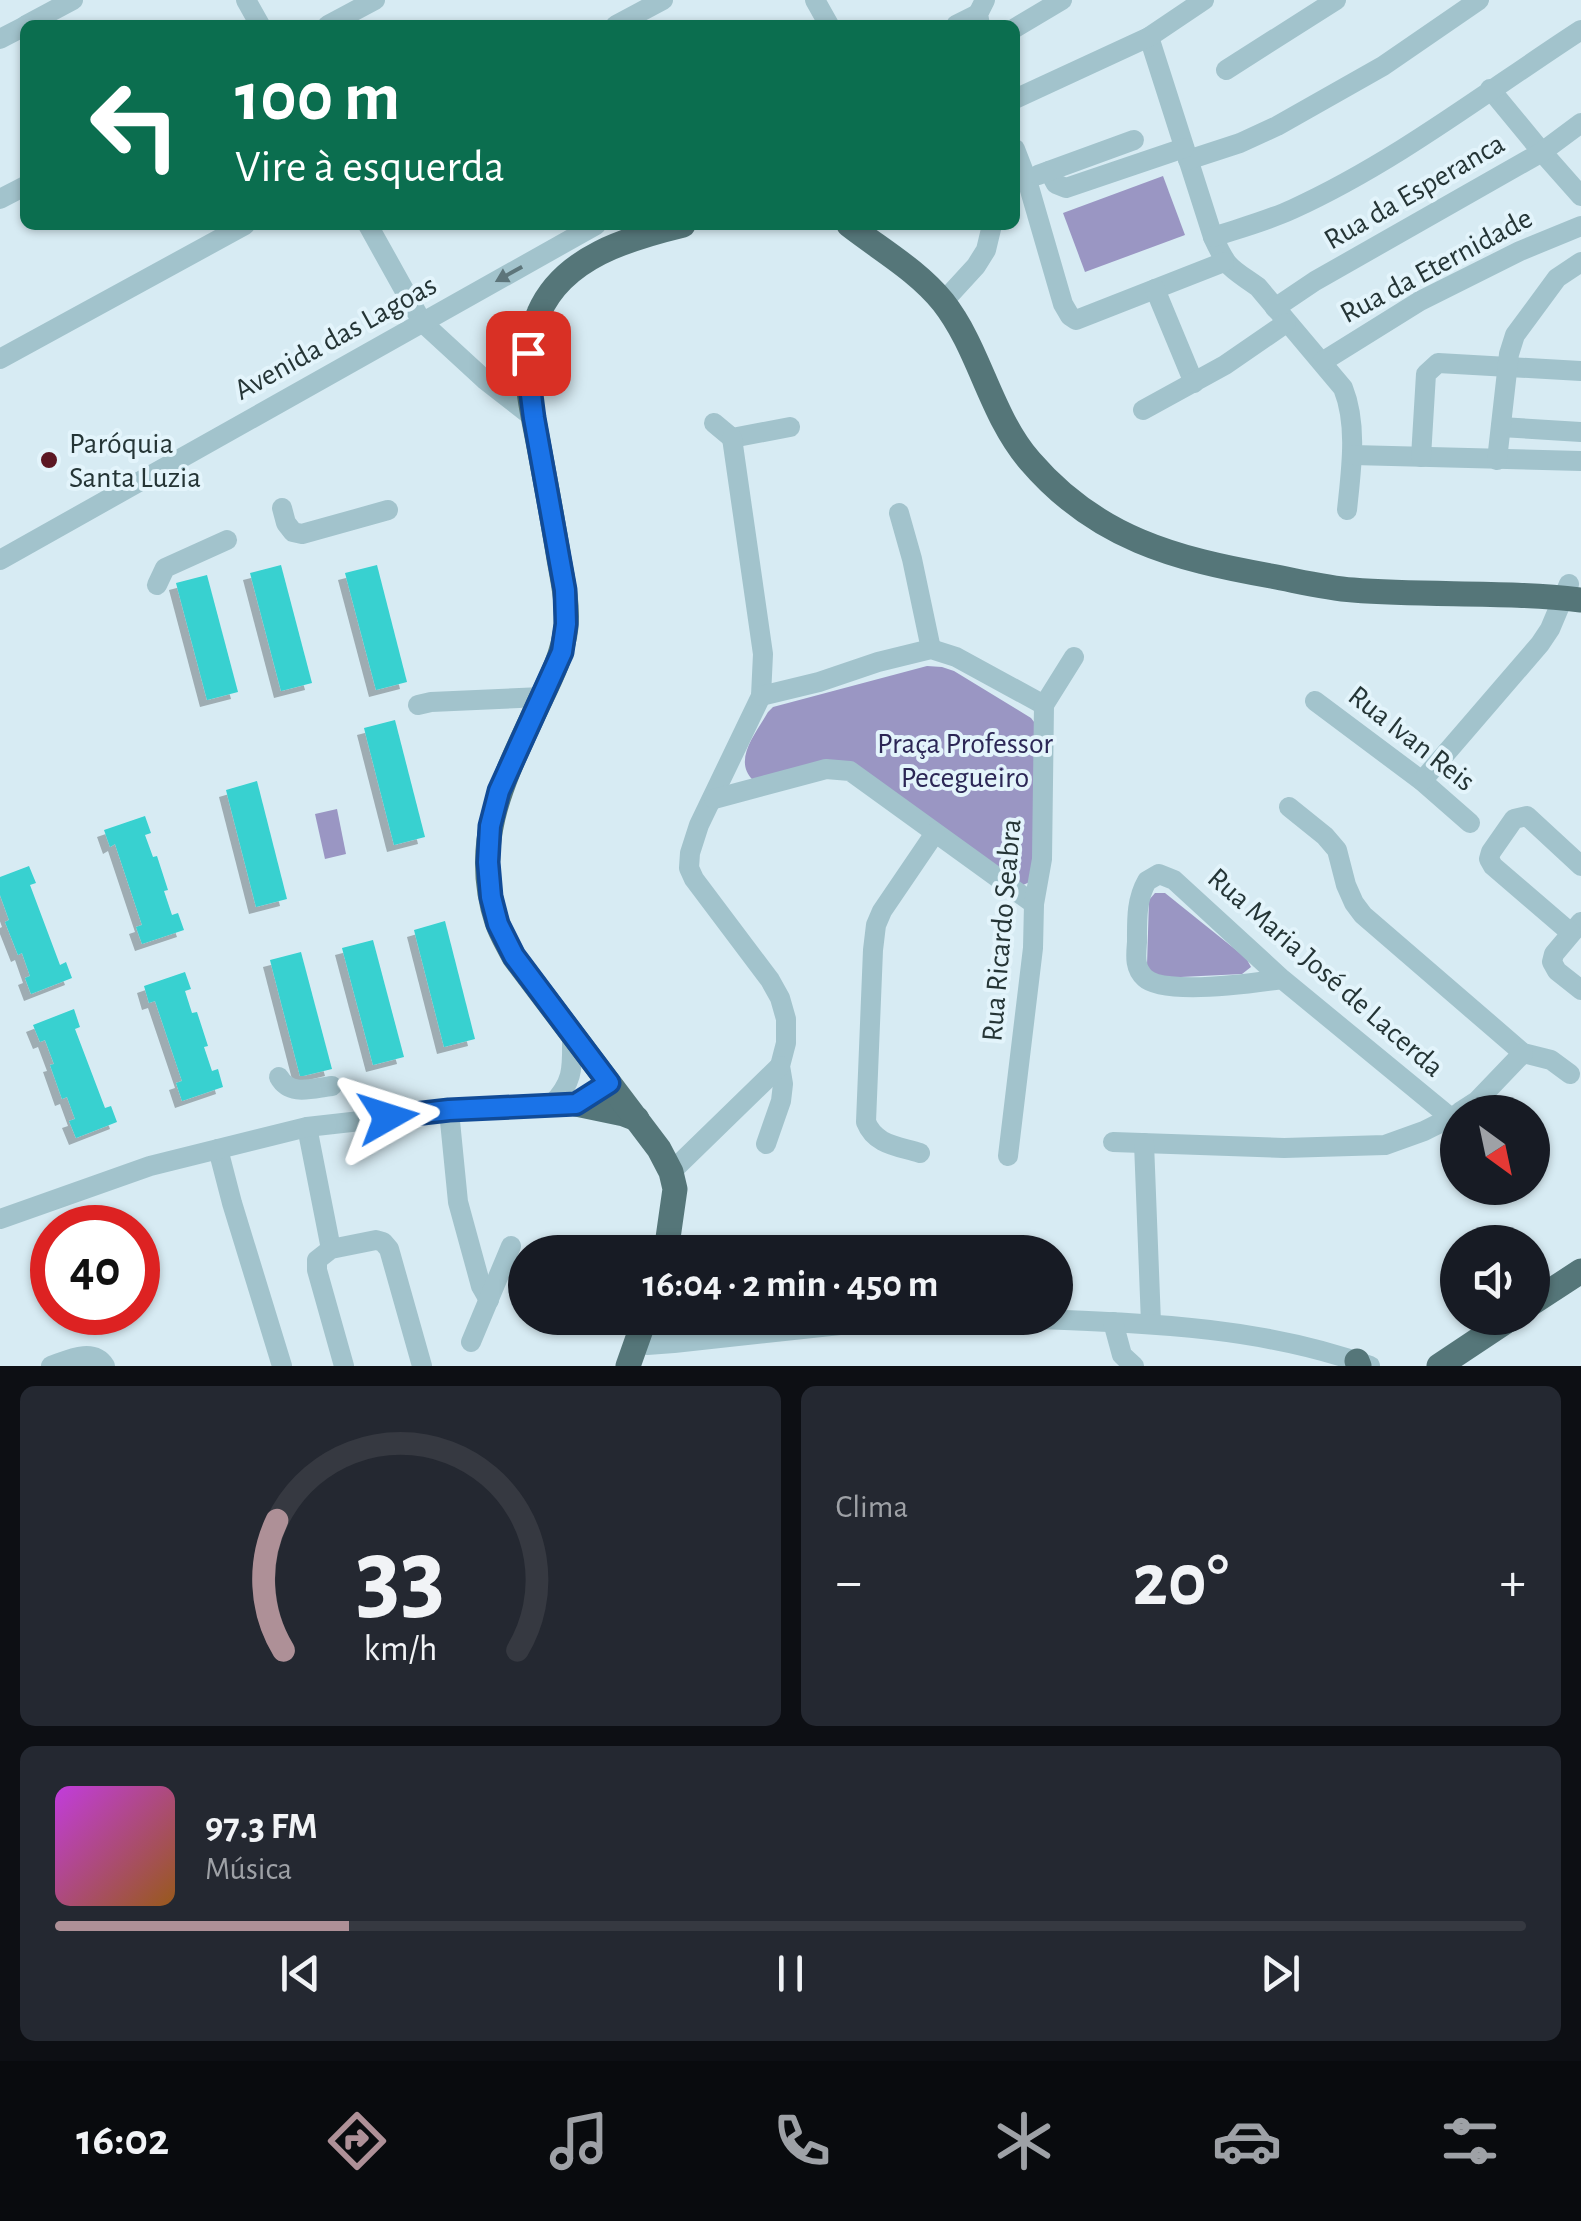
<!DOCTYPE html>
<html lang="pt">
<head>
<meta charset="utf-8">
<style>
	:root { --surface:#171b24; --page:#242831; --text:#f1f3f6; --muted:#9ea1a6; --line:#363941; --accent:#ae9097 }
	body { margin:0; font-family:"Alegreya Sans",sans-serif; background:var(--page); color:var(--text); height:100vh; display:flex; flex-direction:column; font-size:38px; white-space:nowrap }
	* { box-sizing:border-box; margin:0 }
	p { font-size:32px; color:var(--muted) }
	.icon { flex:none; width:55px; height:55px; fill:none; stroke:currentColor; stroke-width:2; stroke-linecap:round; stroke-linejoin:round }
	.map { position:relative; height:1366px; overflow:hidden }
	.panel { display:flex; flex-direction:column; gap:20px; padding:20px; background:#0d0f14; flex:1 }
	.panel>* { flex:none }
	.top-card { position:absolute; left:20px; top:20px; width:1000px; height:210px; border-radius:15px; box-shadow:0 2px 8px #0004; background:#0b6e4f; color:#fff; overflow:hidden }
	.needle { width:65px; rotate:147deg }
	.buttons { position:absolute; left:1440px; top:1095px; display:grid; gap:20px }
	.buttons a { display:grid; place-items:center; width:110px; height:110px; border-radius:50%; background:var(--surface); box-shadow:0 2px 8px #0004; font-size:50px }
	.speed { position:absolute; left:30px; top:1205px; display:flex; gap:20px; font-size:50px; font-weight:700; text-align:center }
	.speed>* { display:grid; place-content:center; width:130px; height:130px; border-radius:50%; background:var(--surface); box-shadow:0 2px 8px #0004; line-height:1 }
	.speed .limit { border:15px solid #d22; background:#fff; color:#111 }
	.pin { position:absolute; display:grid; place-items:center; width:85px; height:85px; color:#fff; margin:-42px; border-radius:20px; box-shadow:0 5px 15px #0006 }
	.me { position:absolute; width:110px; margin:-55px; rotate:84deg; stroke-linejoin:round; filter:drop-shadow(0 0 8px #0008) }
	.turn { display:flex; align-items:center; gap:35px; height:210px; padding:0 50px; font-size:45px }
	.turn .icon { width:130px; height:130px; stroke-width:2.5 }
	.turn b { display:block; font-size:70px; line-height:85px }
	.big { font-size:75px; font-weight:600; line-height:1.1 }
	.panel .widget { flex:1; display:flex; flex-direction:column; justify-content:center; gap:15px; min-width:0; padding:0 35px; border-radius:15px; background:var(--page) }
	.panel .dial { align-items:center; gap:0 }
	.dial svg { height:260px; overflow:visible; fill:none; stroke:var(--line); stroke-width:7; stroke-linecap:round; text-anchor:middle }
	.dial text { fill:var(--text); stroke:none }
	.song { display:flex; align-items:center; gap:30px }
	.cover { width:120px; height:120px; border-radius:15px; background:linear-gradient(135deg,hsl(290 70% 55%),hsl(30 70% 35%)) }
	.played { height:10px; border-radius:5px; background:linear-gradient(90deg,var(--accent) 20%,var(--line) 20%) }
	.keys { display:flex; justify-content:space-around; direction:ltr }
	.heat { display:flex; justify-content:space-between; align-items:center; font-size:55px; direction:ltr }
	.panel .tiles { flex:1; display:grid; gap:20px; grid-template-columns:1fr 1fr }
	.widget:last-child { grid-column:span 2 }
	.trip { position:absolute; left:508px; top:1235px; width:565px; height:100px; border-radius:50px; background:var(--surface); box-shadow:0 2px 8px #0004; font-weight:600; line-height:100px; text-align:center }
	.tab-bar { display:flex; height:160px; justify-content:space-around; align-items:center; background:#090b0e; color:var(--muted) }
	.tab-bar .icon { width:70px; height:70px }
	.tab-bar .current { color:var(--accent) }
	.tab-bar b { font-size:45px; color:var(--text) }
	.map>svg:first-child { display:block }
</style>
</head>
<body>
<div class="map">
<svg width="1581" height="1366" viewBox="0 0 1581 1366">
	<defs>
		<filter id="shadow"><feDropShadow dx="-7" dy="7" stdDeviation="0" flood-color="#0004"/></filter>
	</defs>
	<rect width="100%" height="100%" fill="#d7ebf3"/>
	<g fill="#9a96c3">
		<polygon points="1163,176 1185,235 1085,272 1063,213"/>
		<path d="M927,666L942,667L954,671L1031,718L1038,727L1032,881L1023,885L849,766L753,780C732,760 757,732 768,712L773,707Z"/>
		<polygon points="337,809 346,854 325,859 315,814"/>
		<polygon points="1155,893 1165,893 1246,958 1251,967 1242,974 1160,978 1151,974 1147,966 1149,900"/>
	</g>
	<g fill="#37d1d0" filter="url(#shadow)">
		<polygon points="281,565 312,683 281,691 250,573"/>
		<polygon points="377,565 407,682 376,690 345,573"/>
		<polygon points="207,575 238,692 207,700 176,583"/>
		<polygon points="395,720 425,837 394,845 364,728"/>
		<polygon points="257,781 287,899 256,907 226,790"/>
		<polygon points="145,816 151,833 145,835 153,857 157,856 168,890 164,891 172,915 178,913 184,930 142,944 136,927 142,925 115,844 110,847 104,830"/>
		<polygon points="29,866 36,883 30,885 60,965 66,962 72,978 31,994 25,978 30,976 22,953 18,955 5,922 9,920 0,895 0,877"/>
		<polygon points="445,921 475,1039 444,1047 414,930"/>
		<polygon points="373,940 404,1057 373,1065 342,948"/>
		<polygon points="301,952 332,1069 303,1076 300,1076 270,960"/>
		<polygon points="185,972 191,989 185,991 192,1013 197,1012 208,1046 204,1047 212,1071 218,1069 223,1087 182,1101 176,1083 182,1081 155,1001 149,1003 144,986"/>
		<polygon points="74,1009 80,1027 75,1029 105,1108 111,1106 117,1122 76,1138 69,1121 75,1119 67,1097 62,1099 50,1065 54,1064 45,1040 40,1042 33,1025"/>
	</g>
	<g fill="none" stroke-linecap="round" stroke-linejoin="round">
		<g stroke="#a2c3cc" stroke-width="20">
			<polyline points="246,0 260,25"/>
			<polyline points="815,0 829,25"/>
			<polyline points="26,25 73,0"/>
			<polyline points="328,25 375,0"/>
			<polyline points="616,25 663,0"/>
			<polyline points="956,25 978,14"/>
			<polyline points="980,25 978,14 985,0"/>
			<polyline points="1015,28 1062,0"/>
			<path d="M1149,37L1213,237C1228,270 1230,267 1258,287L1343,388C1358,425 1351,471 1347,510"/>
			<polyline points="0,39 25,26"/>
			<polyline points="1226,70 1336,0"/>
			<polyline points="1490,89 1542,152 1581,196"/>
			<polyline points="1015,99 1149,37 1204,0"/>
			<polyline points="1015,149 1027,180 1063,304 1070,316 1076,320 1224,262"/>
			<polyline points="1188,160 1240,143 1277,126 1383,66 1479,0"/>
			<polyline points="1049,171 1056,184 1066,188 1184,148"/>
			<polyline points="1038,175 1134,140"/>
			<polyline points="0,199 25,186"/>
			<polyline points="368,225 422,322 484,379 534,418"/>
			<path d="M1213,237C1240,228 1267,221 1293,209C1396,162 1487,91 1581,30"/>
			<polyline points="1155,289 1194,383"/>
			<polyline points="943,302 976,266 986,250 992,225"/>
			<polyline points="1275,308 1315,281 1542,152 1581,123"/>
			<polyline points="0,359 245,225"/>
			<polyline points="1322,362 1420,301 1520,251 1581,226"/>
			<polyline points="1143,410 1225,365 1286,323"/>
			<polyline points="714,423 732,438 790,427"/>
			<polyline points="1501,427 1581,432"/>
			<polyline points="732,438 763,654 761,696 699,825 690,853 689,868 694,879 770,980 780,998 786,1019 786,1043 780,1066 783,1084 781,1101 766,1144"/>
			<polyline points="1353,455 1581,461"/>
			<polyline points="1421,457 1426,374 1438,363 1581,371"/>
			<polyline points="1497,460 1509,354 1515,335 1557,278 1581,262"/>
			<polyline points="282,508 286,523 293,532 302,534 388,510"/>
			<polyline points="899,513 912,559 931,649"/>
			<polyline points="0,560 596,225"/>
			<polyline points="157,585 165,568 227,540"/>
			<polyline points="761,696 819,682 878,662 931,649 956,657 1044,705"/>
			<polyline points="1315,701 1422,781 1470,823"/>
			<polyline points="418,705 431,702 542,697"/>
			<polyline points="1422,781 1540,644 1550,629 1569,584"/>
			<polyline points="714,799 826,769 850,771 1034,904"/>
			<polyline points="1289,807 1325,836 1337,850 1346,885 1354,903 1363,915 1523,1053 1551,1060 1570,1074"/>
			<polyline points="1581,922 1554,954 1552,962 1557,971 1581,990"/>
			<polyline points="1571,933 1493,866 1489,859 1491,852 1514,819 1527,816 1581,866"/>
			<path d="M1282,979C1255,983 1164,996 1145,978C1134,968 1136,955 1137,942C1137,921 1136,900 1147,881L1159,874L1174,880L1282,979L1451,1118"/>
			<path d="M279,1077C290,1097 313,1088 332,1086"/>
			<path d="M552,1104C575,1081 572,1065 572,1035"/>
			<polyline points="449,1111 458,1202 481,1286 489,1300"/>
			<polyline points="1460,1112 1477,1101 1523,1053"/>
			<polyline points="307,1127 331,1249"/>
			<polyline points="1113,1142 1284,1148 1385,1145 1424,1131 1458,1114"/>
			<polyline points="1144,1143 1151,1323"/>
			<polyline points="218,1149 232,1203 282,1366"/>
			<path d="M920,1153C898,1146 875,1145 866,1122L873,950L876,925L882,911L935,833"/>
			<polyline points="1008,1156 1033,948 1034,904 1042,859 1044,705 1074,657"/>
			<polyline points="671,1172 780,1066"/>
			<polyline points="0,1219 150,1166 307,1127 449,1111 576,1104 609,1083"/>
			<path d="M1013,1318C1133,1323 1255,1324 1370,1366"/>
			<polyline points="1113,1322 1122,1355 1134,1366"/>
			<polyline points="471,1342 511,1246"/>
			<polyline points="636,1343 647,1345 674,1343 905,1318"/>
			<path d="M51,1366C68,1360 93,1347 105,1366"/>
			<polyline points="344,1366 317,1270 317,1260 331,1249 376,1240 383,1242 389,1249 422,1366"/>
		</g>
		<g stroke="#557679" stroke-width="25">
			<path d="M849,225C881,250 917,270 943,302C980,349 990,415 1030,461C1096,538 1175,559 1271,576C1298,581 1326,588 1353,590C1429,596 1506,591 1581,600"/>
			<polyline points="576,1104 624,1114 637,1119"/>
			<path d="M666,1252L675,1189L671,1172L659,1149L514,957C508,945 501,934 497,922C470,840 505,777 538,705C550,680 563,655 566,627C568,604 563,581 559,559C553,522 546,484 539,447C534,420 527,391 527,364C527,347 532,328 539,313C563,257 629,238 683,225"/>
			<polyline points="1532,1303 1581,1271"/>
			<polyline points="1357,1361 1359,1366"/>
			<polyline points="628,1366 645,1318"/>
			<polyline points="1439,1366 1511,1318"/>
		</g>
	</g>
	<defs><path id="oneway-solid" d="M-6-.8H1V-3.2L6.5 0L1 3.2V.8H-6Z" transform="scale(2.5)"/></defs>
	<use fill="#5d757a" href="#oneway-solid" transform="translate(509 274) rotate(151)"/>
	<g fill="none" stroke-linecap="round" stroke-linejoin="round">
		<g stroke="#114b97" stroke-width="25">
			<polyline id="route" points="388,1117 449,1110 576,1104 609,1083 514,956 498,924 491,897 488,862 490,826 499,791 562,652 566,624 565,590 534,418 527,364 528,353"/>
		</g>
		<use href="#route" stroke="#1a73e8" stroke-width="18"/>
	</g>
	<circle fill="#5b1723" stroke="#e3f4fb" stroke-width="4" cx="49" cy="460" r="10"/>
	<g text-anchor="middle" stroke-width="8" stroke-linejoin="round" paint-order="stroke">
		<g font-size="30" fill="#253536" stroke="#e3f4fb">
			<text transform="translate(1414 191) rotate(-30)" y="10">Rua da Esperanca</text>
			<text transform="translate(1436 265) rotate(-28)" y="10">Rua da Eternidade</text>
			<text transform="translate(335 337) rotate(-29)" y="10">Avenida das Lagoas</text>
			<text transform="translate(1412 738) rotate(38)" y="10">Rua Ivan Reis</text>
			<text transform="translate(1001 930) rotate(-85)" y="10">Rua Ricardo Seabra</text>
			<text transform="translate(1326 972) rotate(41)" y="10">Rua Maria José de Lacerda</text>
		</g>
		<g font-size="30" fill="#253536" stroke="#e3f4fb" text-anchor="start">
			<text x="69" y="453">Paróquia<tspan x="69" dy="34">Santa Luzia</tspan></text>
		</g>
		<g font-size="30" fill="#2c2756" stroke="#e3f4fb">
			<text x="965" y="753">Praça Professor<tspan x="965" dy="34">Pecegueiro</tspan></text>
		</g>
	</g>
</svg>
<div class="buttons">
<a><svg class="needle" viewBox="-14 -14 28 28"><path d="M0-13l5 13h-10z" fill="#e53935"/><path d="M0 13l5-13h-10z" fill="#9ea1a6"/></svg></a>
<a><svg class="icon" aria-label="sound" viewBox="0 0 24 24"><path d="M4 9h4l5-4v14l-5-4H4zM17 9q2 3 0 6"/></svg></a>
</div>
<div class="speed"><div class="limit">40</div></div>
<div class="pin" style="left:528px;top:353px;background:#d93025"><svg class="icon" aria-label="arrive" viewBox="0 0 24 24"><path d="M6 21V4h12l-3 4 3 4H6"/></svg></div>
<svg class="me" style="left:388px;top:1117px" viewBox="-20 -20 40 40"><path d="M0-17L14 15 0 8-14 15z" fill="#1a73e8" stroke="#fff" stroke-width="4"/></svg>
<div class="trip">16:04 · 2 min · 450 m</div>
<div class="top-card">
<div class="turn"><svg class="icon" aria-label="left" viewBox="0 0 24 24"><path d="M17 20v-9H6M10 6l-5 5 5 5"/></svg><div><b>100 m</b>Vire à esquerda</div></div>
</div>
</div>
<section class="panel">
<div class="tiles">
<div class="widget dial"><svg viewBox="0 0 100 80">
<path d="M14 69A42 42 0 1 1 86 69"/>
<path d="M14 69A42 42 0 0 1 12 29" stroke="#ae9097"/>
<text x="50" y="56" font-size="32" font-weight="700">33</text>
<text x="50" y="72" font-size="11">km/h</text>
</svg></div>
<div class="widget"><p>Clima</p>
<div class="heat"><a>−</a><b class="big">20°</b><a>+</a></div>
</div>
<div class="widget">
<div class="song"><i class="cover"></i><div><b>97.3 FM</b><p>Música</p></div></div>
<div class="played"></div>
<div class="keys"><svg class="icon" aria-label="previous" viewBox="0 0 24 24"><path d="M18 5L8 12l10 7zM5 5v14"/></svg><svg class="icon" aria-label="pause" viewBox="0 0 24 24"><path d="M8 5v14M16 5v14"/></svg><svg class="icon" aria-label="next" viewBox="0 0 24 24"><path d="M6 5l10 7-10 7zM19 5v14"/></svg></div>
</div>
</div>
</section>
<nav class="tab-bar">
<b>16:02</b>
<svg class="icon current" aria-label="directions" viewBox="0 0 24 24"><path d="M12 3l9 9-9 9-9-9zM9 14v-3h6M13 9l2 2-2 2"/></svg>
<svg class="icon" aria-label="music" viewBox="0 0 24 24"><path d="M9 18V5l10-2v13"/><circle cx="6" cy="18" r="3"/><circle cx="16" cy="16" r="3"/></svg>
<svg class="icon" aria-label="phone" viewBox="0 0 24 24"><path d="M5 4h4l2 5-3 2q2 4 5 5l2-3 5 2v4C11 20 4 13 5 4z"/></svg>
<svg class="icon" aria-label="climate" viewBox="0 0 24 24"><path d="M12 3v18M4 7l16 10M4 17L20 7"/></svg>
<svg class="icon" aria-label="car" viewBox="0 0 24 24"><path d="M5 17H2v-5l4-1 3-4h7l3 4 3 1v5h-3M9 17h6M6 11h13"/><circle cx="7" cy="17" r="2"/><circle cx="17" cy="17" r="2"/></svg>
<svg class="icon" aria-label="filters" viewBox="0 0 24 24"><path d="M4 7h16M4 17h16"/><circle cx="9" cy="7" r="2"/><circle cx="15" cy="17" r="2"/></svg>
</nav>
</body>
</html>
